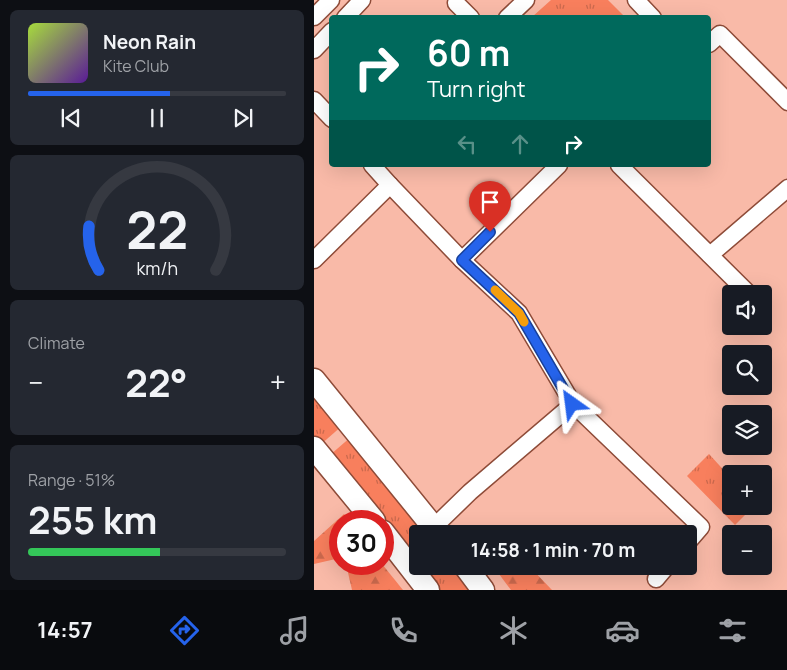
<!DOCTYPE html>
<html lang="en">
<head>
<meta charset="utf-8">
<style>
	:root { --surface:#171b24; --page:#242831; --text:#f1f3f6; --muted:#9ea1a6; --line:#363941; --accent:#2563eb }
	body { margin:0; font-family:Manrope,sans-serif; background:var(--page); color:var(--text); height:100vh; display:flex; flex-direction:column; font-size:19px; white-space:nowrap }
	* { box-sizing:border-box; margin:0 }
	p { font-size:16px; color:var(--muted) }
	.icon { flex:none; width:28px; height:28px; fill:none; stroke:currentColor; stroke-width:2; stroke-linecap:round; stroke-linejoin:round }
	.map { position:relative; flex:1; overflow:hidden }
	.side { display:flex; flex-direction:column; gap:10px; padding:10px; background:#0d0f14; width:314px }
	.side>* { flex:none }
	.top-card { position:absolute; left:15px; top:15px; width:382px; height:152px; border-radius:5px; box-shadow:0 5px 20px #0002; background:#00695c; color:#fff; overflow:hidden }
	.buttons { position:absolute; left:408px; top:285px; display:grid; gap:10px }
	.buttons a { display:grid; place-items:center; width:50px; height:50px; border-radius:5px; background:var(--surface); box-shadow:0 5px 20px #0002; font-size:25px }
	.speed { position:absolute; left:15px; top:510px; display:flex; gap:10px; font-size:25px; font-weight:700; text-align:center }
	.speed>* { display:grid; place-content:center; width:65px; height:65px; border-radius:50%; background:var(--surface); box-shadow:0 5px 20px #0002; line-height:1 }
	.speed .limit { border:8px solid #d22; background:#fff; color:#111 }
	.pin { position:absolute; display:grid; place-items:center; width:42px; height:42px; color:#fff; margin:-51px -21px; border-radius:50% 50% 50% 0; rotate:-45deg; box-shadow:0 0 5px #0007 }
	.pin .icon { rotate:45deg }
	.me { position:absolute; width:55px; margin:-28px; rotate:329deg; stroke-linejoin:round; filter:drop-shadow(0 0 4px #0008) }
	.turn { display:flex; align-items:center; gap:18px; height:105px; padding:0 15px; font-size:22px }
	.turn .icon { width:65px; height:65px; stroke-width:2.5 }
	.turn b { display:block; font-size:35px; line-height:42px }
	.lanes { display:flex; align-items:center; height:48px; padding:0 15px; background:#0003; justify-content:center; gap:25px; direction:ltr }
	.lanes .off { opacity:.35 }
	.big { font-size:38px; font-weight:700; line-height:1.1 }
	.side .widget { flex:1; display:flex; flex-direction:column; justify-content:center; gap:8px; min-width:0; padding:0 18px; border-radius:8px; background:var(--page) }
	.side .dial { align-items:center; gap:0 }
	.dial svg { height:130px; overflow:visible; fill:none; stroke:var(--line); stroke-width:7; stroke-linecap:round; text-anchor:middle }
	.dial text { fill:var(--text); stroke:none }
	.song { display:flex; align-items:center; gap:15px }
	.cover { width:60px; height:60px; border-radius:8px; background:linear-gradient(135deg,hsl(80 70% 55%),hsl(270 70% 35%)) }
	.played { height:5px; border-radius:2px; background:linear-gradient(90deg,var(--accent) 55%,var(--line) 55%) }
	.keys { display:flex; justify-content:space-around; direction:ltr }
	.heat { display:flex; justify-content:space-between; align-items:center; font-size:28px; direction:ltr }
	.charge { height:8px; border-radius:4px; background:linear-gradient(90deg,#34c759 51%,var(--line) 0) }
	.trip { position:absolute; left:95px; top:525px; width:288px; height:50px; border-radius:5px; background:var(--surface); box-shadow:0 5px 20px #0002; font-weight:700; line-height:50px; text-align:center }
	.tabs { display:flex; height:80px; justify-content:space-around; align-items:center; background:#090b0e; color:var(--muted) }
	.tabs .icon { width:35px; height:35px }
	.tabs .active { color:var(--accent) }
	.tabs b { font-size:22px; color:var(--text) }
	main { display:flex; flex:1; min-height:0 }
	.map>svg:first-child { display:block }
</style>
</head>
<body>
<main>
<section class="side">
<div class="widget">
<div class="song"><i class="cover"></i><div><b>Neon Rain</b><p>Kite Club</p></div></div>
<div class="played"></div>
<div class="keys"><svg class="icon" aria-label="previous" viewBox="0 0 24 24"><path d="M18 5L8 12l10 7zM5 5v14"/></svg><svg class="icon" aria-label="pause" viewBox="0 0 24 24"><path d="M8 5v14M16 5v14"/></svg><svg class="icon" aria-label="next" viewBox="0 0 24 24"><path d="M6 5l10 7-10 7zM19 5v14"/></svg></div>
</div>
<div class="widget dial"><svg viewBox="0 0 100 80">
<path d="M14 69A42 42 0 1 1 86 69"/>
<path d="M14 69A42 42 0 0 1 8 42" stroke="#2563eb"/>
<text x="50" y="56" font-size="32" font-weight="700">22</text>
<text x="50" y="72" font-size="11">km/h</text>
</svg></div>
<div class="widget"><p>Climate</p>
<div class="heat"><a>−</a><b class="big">22°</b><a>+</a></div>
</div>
<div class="widget"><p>Range · 51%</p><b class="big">255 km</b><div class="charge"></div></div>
</section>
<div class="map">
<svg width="474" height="590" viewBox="0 0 474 590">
	<defs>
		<pattern id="grass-tufts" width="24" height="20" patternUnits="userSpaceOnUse" patternTransform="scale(1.25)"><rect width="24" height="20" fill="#f87f5d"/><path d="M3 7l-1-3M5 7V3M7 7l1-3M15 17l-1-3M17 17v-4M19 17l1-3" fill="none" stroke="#cb694d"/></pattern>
		<pattern id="forest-firs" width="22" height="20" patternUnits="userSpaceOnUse" patternTransform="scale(1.25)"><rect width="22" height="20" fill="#f87f5d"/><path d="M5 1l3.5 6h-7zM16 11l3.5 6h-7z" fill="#cb694d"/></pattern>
	</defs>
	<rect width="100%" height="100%" fill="#f9baa8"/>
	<g fill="url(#grass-tufts)">
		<polygon points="237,0 294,0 311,17 218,17"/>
		<polygon points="0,389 29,425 5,446 0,440"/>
		<polygon points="38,436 119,534 104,534 104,565 16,455"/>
		<polygon points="395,454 416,477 416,506 440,506 421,525 373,476"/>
		<polygon points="105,566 145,566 163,590 124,590"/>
	</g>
	<g fill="url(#forest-firs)">
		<polygon points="30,514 35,521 26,521 26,558 0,564 0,541"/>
		<polygon points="32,564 68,564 89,590 38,590"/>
		<polygon points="179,566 215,566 238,590 197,590"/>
	</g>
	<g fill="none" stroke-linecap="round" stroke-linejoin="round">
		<g stroke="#8e4b38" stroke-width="19">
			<g id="street">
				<polyline points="322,0 339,18"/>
				<polyline points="142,3 157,18"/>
				<polyline points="0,17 17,0"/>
				<polyline points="31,18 48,0"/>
				<polyline points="193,18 212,0"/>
				<polyline points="395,44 406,34 474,102"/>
				<polyline points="0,50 18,31"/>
				<polyline points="0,100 18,119"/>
				<polyline points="58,165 76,185 148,260 205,313 259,404 156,492 120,527"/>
				<polyline points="305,165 435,294"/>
				<polyline points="396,255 474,188"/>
				<polyline points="0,260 76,185"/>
				<polyline points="148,260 245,165"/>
				<polyline points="259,404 387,527 374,542"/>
				<polyline points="342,579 353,566"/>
			</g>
		</g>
		<g stroke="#8e4b38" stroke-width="25">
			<g id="secondary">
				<polyline points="0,380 125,534"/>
				<polyline points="0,448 60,521"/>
				<polyline points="69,532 114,590"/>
				<polyline points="151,566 169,590"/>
			</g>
		</g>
		<use href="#street" stroke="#fff" stroke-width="16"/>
		<use href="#secondary" stroke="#fff" stroke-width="22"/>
	</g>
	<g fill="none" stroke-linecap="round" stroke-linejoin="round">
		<g stroke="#184099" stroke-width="12">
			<polyline id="route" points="176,232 148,260 205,313 258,404"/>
		</g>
		<use href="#route" stroke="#2563eb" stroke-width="9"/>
		<polyline stroke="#f59e0b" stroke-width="9" points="181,290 205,313 210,322"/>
	</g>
</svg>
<div class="buttons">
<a><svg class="icon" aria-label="sound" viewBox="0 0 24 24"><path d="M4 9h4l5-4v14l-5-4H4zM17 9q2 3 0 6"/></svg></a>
<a><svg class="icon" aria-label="search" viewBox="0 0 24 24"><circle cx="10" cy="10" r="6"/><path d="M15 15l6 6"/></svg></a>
<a><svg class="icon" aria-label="layers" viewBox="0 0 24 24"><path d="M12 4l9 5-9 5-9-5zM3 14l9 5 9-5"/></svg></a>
<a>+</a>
<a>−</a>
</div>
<div class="speed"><div class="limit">30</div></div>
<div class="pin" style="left:176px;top:232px;background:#d93025"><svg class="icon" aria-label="arrive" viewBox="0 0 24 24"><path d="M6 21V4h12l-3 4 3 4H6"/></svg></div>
<svg class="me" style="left:258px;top:404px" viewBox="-20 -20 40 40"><path d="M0-17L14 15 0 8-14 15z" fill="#2563eb" stroke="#fff" stroke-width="4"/></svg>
<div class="trip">14:58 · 1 min · 70 m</div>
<div class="top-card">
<div class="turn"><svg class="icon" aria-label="right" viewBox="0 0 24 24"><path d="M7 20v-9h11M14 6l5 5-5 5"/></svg><div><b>60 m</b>Turn right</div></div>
<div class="lanes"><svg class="icon off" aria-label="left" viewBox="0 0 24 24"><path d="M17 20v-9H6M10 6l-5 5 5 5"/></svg><svg class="icon off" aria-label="ahead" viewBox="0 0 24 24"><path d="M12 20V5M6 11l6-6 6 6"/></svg><svg class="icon" aria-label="right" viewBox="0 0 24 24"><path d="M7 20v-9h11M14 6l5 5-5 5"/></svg></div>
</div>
</div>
</main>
<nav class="tabs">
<b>14:57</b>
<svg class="icon active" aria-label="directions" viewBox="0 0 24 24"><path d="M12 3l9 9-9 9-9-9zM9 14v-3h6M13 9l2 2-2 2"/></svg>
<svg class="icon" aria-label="music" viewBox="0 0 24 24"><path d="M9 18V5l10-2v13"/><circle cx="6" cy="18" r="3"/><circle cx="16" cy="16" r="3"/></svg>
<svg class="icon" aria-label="phone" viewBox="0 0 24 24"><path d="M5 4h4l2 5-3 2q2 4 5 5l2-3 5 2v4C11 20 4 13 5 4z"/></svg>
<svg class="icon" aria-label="climate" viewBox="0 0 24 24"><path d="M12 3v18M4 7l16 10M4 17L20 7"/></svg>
<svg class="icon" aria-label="car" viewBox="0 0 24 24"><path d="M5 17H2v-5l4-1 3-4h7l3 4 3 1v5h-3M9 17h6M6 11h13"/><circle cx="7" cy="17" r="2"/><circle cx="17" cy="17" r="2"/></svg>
<svg class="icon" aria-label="filters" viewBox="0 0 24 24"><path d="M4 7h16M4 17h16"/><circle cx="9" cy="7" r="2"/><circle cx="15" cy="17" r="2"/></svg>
</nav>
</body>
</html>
